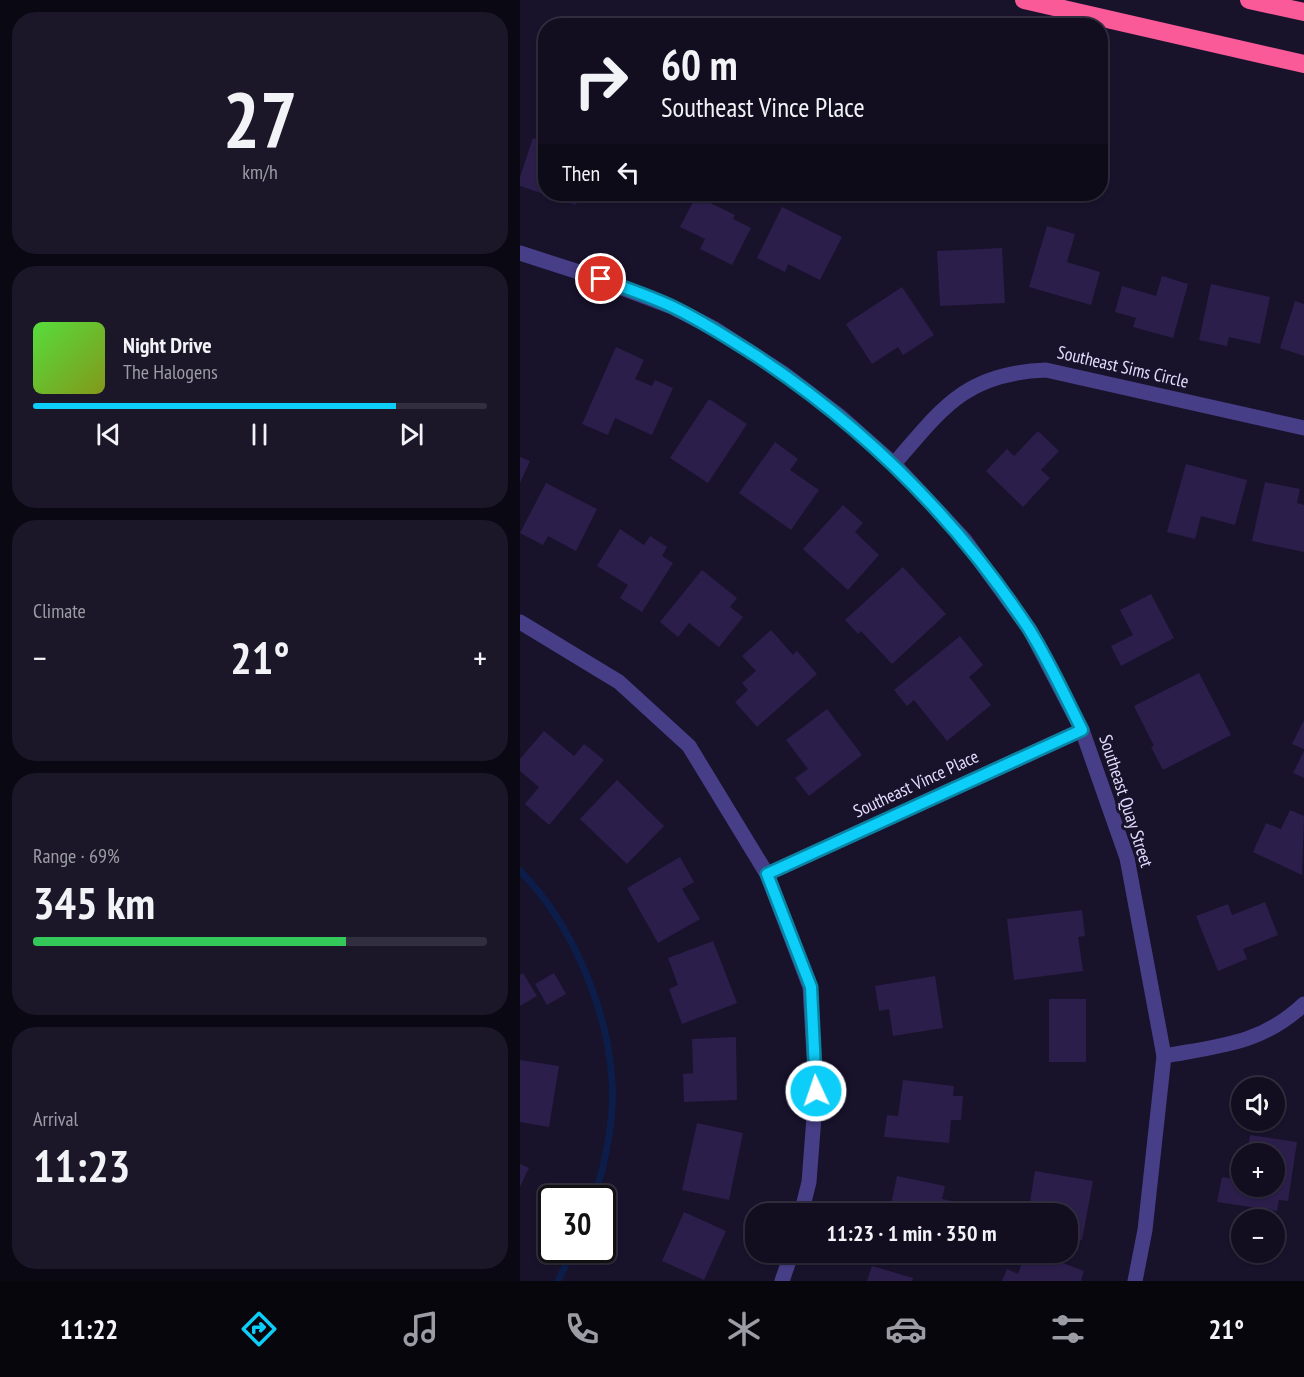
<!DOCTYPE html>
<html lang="en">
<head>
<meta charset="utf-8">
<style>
	:root { --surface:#120e20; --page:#1b1729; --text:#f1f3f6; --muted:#9c9ca5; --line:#312e3e; --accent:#0dcdf9 }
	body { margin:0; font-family:"PT Sans Narrow",sans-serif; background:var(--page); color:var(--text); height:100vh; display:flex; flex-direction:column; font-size:22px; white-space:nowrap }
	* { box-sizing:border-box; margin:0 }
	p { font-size:20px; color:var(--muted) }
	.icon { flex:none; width:33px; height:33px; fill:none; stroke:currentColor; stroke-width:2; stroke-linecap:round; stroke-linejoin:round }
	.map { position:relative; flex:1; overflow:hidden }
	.panel { display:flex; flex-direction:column; gap:12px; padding:12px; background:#0a0812; width:520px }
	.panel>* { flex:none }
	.guide { position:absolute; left:18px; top:18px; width:570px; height:183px; border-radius:24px; box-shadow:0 2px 4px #0004,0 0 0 2px var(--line); background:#120e20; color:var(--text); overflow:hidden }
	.controls { position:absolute; left:711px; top:1077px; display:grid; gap:12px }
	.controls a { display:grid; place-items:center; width:54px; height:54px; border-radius:50%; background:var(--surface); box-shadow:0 2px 4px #0004,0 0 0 2px var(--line); font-size:30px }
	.speed { position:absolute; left:18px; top:1185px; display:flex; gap:12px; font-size:30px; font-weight:700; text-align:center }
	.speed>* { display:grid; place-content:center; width:78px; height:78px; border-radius:50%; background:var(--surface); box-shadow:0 2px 4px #0004,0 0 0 2px var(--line); line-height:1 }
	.speed .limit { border:3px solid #111; border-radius:9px; background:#fff; color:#111 }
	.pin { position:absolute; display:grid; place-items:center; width:51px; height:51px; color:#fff; margin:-26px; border:3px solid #fff; border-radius:50%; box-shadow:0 2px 6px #0007 }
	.me { position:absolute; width:66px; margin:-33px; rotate:357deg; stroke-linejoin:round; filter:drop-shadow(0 0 4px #0008) }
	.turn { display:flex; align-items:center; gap:21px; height:126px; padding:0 24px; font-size:27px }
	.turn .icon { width:78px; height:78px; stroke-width:2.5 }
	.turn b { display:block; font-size:42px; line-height:51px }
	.then { display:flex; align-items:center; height:57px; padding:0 24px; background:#0003; gap:12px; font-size:22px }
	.big { font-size:45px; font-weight:700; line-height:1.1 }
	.panel .widget { flex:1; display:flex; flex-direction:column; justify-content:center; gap:9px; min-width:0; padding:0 21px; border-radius:24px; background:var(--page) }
	.panel .dial { align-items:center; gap:0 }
	.dial b { font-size:78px; line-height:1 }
	.song { display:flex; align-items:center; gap:18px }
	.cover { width:72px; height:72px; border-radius:9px; background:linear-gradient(135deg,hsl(110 70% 55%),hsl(70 70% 35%)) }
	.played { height:6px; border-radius:3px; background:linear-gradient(90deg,var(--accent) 80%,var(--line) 80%) }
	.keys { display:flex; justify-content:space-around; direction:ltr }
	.heat { display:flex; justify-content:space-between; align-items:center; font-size:33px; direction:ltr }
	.charge { height:9px; border-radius:4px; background:linear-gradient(90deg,#34c759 69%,var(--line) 0) }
	.trip { position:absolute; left:225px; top:1203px; width:333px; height:60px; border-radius:24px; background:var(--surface); box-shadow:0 2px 4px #0004,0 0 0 2px var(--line); font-weight:700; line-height:60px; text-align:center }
	.tabs { display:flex; height:96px; justify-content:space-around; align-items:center; background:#07060d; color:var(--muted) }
	.tabs .icon { width:42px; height:42px }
	.tabs .active { color:var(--accent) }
	.tabs b { font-size:27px; color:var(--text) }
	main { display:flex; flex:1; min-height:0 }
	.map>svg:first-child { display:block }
</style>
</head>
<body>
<main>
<section class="panel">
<div class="widget dial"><b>27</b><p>km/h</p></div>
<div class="widget">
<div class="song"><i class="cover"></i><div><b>Night Drive</b><p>The Halogens</p></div></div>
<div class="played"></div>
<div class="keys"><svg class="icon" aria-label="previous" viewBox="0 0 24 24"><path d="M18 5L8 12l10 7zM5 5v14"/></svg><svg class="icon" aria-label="pause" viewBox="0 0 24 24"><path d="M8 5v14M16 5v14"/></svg><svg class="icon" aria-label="next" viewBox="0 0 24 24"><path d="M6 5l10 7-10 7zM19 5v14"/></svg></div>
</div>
<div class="widget"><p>Climate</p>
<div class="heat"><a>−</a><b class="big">21°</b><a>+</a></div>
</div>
<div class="widget"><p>Range · 69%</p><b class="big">345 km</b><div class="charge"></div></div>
<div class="widget"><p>Arrival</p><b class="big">11:23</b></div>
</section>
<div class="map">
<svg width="784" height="1281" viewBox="0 0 784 1281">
	<rect width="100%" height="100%" fill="#18122b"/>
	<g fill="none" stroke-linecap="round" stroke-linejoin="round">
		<g stroke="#0c1d49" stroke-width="7">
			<path d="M0,871C51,922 88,1009 92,1081C95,1117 85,1164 74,1198"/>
			<polyline points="38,1281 53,1250"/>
		</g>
	</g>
	<g fill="#2b1e4b">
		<polygon points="13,138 26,142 26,194 60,194 56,205 0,186 0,177"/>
		<polygon points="176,196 215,215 213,219 231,228 212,265 180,249 185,239 160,227"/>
		<polygon points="262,207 322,237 300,280 268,264 265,272 237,258"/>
		<polygon points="527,226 555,234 547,262 580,272 571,305 509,287"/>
		<polygon points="482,248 485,303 420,306 417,251"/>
		<polygon points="642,276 668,284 653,338 613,327 616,318 595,312 602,286 636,296"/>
		<polygon points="691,284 750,297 740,344 709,337 707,346 679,340"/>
		<polygon points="382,287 414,335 383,355 378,347 352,364 326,324"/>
		<polygon points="775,301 784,304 784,356 760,348"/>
		<polygon points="96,347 124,360 115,379 132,386 135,380 153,388 132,435 95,418 88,435 62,424"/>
		<polygon points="189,399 227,424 188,483 150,458"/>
		<polygon points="518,431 539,451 521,470 530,478 503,507 466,471 487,449 494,456"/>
		<polygon points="255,442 278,459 270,470 299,490 271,530 219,493"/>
		<polygon points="0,457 10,461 0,483"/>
		<polygon points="666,464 727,480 715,525 681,516 675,539 647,532"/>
		<polygon points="745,482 780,489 777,503 784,505 784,552 732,541"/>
		<polygon points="26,483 77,509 56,551 28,536 23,545 0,533"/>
		<polygon points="323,505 343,523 335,532 359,555 328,590 283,549"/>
		<polygon points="100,529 124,545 130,536 147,547 142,556 153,563 122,612 100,598 108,585 77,566"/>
		<polygon points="383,567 426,614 372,664 341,631 338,634 325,620"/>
		<polygon points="182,570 217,598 210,607 223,617 199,647 169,623 158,637 140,622"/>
		<polygon points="631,594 654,638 601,666 591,646 613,635 600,610"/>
		<polygon points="251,630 273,655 277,651 297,674 237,727 215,702 228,690 222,683 236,671 222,656"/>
		<polygon points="440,636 463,665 449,677 471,705 427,741 394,700 387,706 374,690"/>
		<polygon points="679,673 711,735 643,770 631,747 634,746 614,706"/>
		<polygon points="307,709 342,755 289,796 275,778 288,769 266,740"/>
		<polygon points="784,720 784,749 772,744"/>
		<polygon points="24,731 54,756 64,744 84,760 29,825 5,804 19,787 0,771 0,759"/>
		<polygon points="784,751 784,778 773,773"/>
		<polygon points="97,780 144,826 107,864 60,819"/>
		<polygon points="770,810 784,816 782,875 733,852 746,823 761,829"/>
		<polygon points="160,857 174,882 162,889 180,919 138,943 107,888"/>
		<polygon points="745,902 758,935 723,949 727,959 698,971 676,916 708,904 712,915"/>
		<polygon points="562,910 565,936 558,937 563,971 494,980 487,919"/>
		<polygon points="193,941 217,1003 162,1024 149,989 158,985 148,958"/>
		<polygon points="3,973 17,996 0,1006 0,975"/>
		<polygon points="34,973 46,994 27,1005 15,984"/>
		<polygon points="415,976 423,1028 373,1036 369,1009 359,1011 355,986"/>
		<rect x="529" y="999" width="37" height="63"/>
		<polygon points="216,1037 217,1100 164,1102 163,1074 173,1073 172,1039"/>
		<polygon points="0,1060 39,1066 29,1127 0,1122"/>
		<polygon points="383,1080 434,1086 433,1096 443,1096 441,1120 431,1120 429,1143 364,1137 367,1115 378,1116"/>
		<polygon points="177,1123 223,1133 209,1200 162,1190"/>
		<polygon points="730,1135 777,1142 768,1201 759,1200 757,1211 697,1202 702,1177 722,1180 722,1186 754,1186 754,1154 727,1154"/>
		<polygon points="0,1164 9,1168 0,1187"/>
		<polygon points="515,1171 573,1181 562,1240 548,1238 548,1214 522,1214 523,1210 509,1208"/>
		<polygon points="377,1176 425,1186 422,1199 432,1201 430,1214 354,1214 356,1206 370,1209"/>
		<polygon points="164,1212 206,1231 184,1280 142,1261"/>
		<polygon points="506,1252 514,1252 564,1271 561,1281 482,1281 487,1269 498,1274"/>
		<polygon points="352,1266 393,1278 392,1281 347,1281"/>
	</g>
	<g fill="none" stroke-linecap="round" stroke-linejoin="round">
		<g stroke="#473e88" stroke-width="15">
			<polyline points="0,253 62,273 152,307 195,329 263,373 321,417 374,464 444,539 510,630 562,730 607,858 644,1056 625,1230 615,1281"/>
			<path d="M374,464C423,407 446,373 526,370L784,428"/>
			<polyline points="0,622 99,682 169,746 247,874 290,987 296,1091 289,1182 281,1214"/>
			<polyline points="247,874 562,730"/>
			<path d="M644,1056C699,1046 742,1044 784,1004"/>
			<polyline points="262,1281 272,1252"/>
		</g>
		<g stroke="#fb5a99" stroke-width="18">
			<polyline points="504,0 784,64"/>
			<polyline points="729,0 784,12"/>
		</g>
	</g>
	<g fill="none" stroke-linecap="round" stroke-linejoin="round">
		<g stroke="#0885a2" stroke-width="15">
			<path id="route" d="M81,279C105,288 130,296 153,307C182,321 208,338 235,355C346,428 436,518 509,629C529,661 545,696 562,730L247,874L291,987L296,1091"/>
		</g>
		<use href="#route" stroke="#0dcdf9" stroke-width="10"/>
	</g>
	<g text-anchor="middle" stroke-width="6" stroke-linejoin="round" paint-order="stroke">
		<g font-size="18" fill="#e3dcfe" stroke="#18122b">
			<text transform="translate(603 367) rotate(13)" y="6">Southeast Sims Circle</text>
			<text transform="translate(396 784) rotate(-25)" y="6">Southeast Vince Place</text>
			<text transform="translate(606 801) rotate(72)" y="6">Southeast Quay Street</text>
		</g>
	</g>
</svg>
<div class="controls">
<a><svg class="icon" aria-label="sound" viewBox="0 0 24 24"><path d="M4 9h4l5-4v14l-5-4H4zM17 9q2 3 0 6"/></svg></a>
<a>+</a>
<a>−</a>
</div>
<div class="speed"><div class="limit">30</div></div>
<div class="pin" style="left:81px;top:279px;background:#d93025"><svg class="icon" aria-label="arrive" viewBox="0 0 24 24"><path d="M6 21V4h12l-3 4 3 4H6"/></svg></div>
<svg class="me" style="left:296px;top:1091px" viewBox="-20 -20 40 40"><circle r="17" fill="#0dcdf9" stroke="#fff" stroke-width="3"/><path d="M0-11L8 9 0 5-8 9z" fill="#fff"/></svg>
<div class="trip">11:23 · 1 min · 350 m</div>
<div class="guide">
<div class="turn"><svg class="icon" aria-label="right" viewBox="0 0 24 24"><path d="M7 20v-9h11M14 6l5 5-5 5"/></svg><div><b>60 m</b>Southeast Vince Place</div></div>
<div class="then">Then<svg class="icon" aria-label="left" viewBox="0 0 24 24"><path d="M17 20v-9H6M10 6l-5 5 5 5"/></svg></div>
</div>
</div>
</main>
<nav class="tabs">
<b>11:22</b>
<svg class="icon active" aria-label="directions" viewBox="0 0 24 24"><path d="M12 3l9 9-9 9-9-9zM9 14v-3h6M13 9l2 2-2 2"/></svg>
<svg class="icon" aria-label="music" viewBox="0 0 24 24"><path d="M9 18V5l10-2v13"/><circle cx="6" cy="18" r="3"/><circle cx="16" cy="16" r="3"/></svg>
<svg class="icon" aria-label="phone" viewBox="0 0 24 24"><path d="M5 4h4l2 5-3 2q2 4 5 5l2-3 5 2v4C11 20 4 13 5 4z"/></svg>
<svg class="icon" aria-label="climate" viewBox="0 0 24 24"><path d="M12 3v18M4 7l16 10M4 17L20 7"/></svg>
<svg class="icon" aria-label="car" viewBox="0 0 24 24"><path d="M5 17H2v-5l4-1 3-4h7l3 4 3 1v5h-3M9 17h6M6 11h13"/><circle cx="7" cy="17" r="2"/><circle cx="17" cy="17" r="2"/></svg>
<svg class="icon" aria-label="filters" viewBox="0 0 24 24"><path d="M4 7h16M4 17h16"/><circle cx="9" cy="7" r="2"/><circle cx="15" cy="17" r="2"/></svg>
<b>21°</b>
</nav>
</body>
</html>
